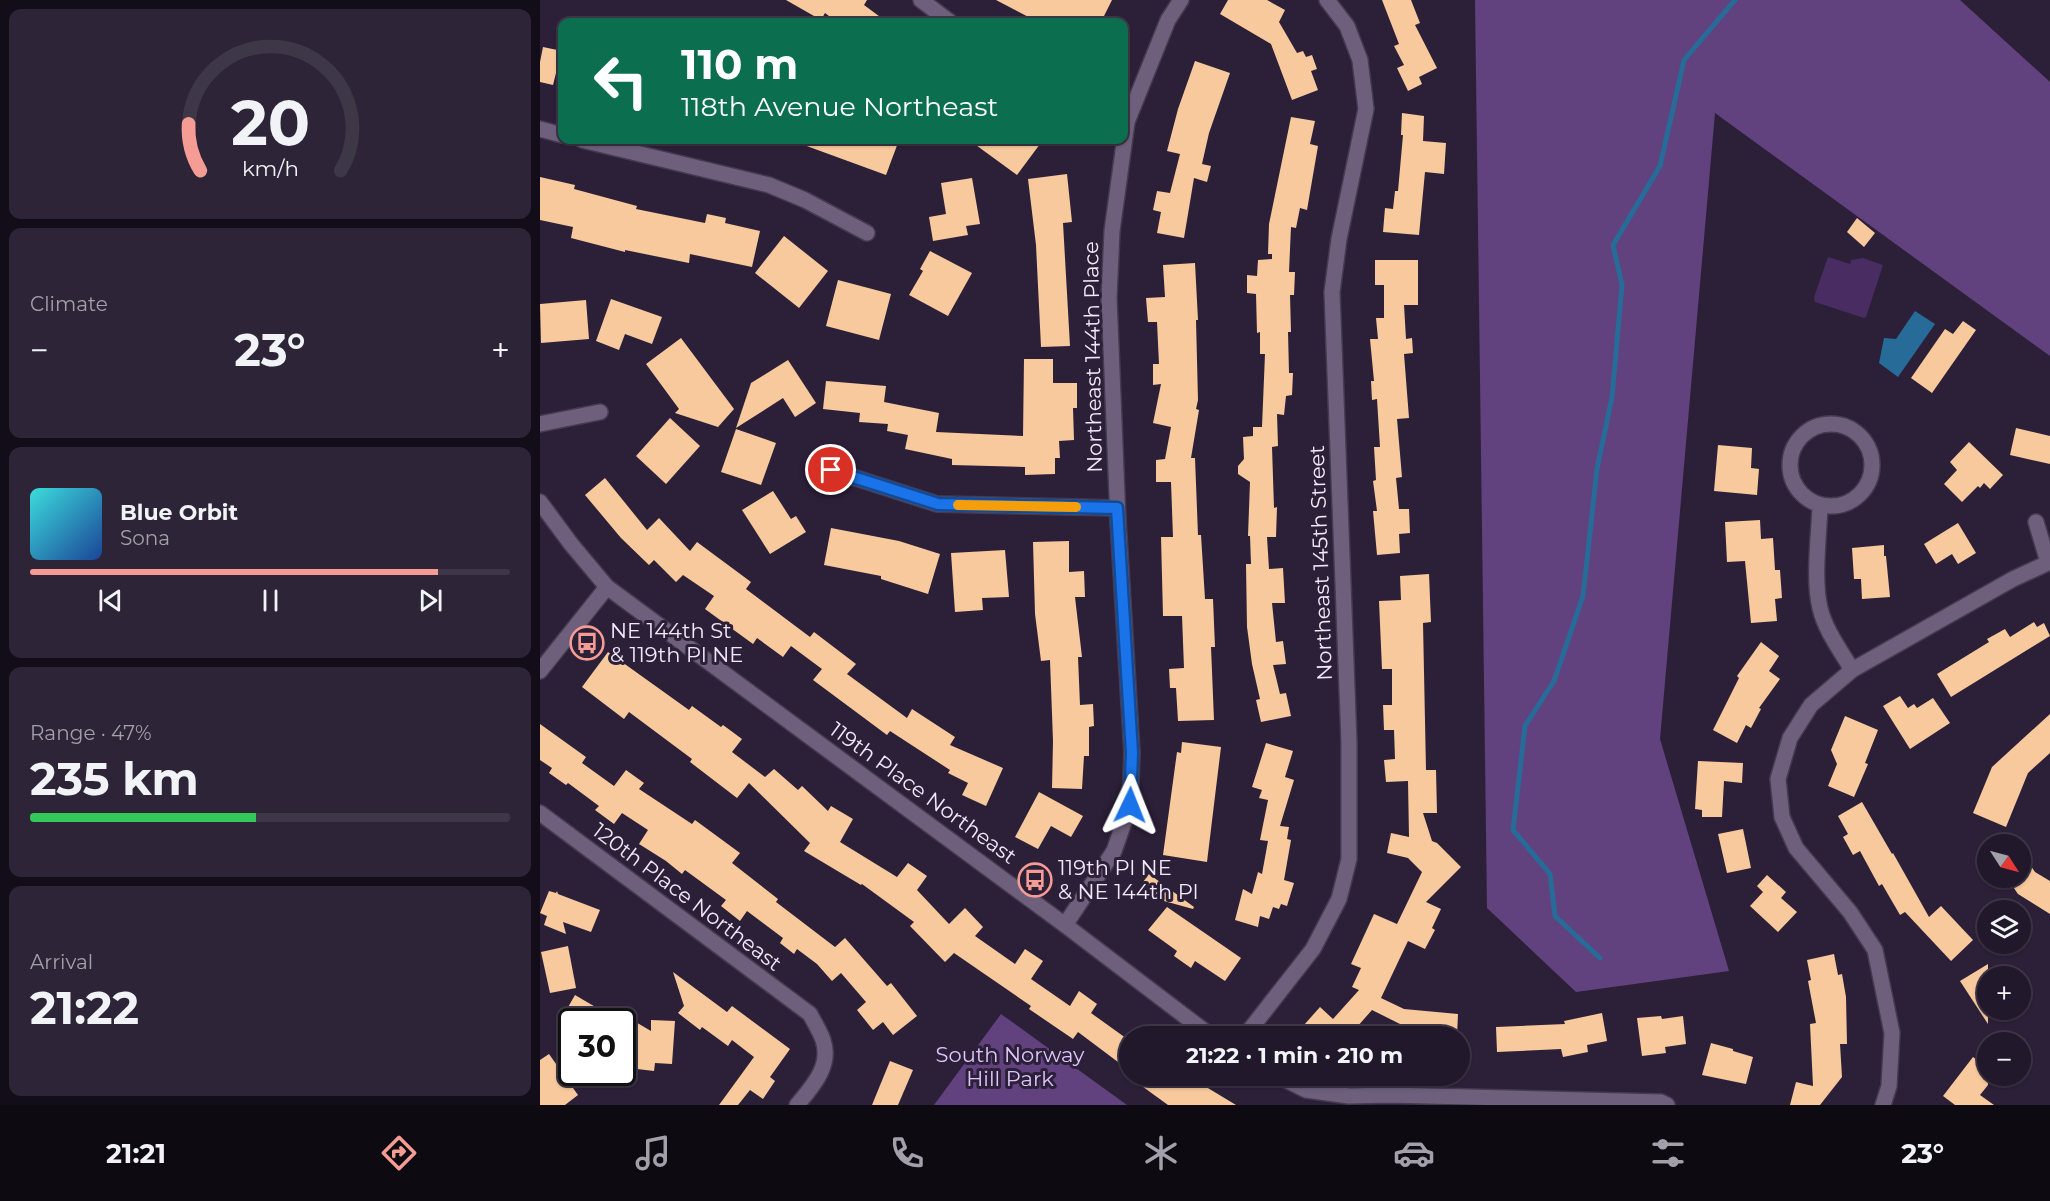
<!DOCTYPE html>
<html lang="en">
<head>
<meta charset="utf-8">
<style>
	:root { --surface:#21182b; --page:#2d2537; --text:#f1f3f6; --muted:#a2a0a9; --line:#3e3747; --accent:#f59c94 }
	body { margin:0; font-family:Montserrat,sans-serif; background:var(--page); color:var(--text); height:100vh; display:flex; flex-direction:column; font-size:22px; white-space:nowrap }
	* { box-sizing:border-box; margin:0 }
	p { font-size:20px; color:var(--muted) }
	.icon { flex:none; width:33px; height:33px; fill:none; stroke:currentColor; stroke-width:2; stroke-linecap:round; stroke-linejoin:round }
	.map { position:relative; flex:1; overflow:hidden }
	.sheet { display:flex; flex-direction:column; gap:9px; padding:9px; background:#120d18; width:540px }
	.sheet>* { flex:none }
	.top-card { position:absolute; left:18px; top:18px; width:570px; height:126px; border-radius:12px; box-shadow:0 2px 4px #0004,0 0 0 2px var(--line); background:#0b6e4f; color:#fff; overflow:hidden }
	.needle { width:39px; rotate:126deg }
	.tools { position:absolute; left:1437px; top:834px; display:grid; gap:12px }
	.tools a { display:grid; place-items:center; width:54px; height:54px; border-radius:50%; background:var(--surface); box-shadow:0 2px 4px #0004,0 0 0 2px var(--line); font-size:30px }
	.speed { position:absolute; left:18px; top:1008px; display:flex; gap:12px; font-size:30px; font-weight:700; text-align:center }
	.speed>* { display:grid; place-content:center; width:78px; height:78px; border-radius:50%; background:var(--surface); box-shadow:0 2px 4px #0004,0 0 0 2px var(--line); line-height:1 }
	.speed .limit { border:3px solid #111; border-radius:9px; background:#fff; color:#111 }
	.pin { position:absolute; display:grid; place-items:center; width:51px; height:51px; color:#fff; margin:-26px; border:3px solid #fff; border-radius:50%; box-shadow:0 2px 6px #0007 }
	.me { position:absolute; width:66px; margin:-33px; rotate:2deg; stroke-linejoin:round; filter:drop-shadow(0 0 4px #0008) }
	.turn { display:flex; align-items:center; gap:21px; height:126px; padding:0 24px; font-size:27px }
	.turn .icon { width:78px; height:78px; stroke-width:2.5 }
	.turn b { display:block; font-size:42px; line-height:51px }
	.big { font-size:45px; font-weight:700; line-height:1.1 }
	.sheet .tile { flex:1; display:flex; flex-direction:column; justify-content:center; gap:9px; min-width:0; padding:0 21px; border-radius:12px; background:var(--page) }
	.sheet .dial { align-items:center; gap:0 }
	.dial svg { height:156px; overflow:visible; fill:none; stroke:var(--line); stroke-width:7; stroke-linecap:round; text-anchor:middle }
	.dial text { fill:var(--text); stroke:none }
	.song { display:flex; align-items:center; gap:18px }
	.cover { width:72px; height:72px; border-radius:9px; background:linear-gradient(135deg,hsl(180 70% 55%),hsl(220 70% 35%)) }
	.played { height:6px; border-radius:3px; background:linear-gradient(90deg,var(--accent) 85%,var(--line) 85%) }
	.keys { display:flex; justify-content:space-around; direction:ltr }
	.heat { display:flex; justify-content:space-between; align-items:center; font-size:33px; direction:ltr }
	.charge { height:9px; border-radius:4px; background:linear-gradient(90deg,#34c759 47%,var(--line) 0) }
	.trip { position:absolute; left:579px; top:1026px; width:351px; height:60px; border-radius:30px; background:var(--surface); box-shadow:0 2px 4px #0004,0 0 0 2px var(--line); font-weight:700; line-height:60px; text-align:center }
	.tab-bar { display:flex; height:96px; justify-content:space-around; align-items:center; background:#0d0a11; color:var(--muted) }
	.tab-bar .icon { width:42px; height:42px }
	.tab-bar .on { color:var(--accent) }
	.tab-bar b { font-size:27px; color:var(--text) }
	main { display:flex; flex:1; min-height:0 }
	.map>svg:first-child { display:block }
</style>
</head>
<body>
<main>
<section class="sheet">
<div class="tile dial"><svg viewBox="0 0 100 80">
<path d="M14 69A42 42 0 1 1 86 69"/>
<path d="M14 69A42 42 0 0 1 8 45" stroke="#f59c94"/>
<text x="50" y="56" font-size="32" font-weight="700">20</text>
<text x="50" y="72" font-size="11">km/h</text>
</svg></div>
<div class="tile"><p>Climate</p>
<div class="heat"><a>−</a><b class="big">23°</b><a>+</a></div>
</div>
<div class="tile">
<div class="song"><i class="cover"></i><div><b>Blue Orbit</b><p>Sona</p></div></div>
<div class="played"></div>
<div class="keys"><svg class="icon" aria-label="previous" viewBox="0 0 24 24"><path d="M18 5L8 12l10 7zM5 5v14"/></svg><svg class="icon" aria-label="pause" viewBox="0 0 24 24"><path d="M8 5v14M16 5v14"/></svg><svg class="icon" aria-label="next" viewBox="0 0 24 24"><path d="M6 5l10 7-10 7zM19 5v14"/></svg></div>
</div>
<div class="tile"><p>Range · 47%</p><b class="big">235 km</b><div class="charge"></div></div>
<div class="tile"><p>Arrival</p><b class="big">21:22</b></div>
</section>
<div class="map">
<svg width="1510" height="1105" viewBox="0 0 1510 1105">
	<rect width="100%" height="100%" fill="#2c2039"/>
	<polygon fill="#482c62" points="1288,257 1310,264 1311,260 1323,258 1343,265 1326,317 1324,318 1275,302 1274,297"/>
	<g fill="#61427e">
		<polygon points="935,0 1420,0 1510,82 1510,356 1175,113 1120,739 1189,971 1036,992 947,908"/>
		<polygon points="461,1014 587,1105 394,1105"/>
	</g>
	<polygon fill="#276b99" points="1375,311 1395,324 1358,377 1339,363 1344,338 1356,339"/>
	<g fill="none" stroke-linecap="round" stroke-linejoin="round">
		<polyline stroke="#276b99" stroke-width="5" points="1060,958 1015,916 1010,874 973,830 985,726 1014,681 1043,596 1057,469 1072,397 1082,285 1073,245 1120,166 1144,60 1195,0"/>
	</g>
	<g fill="#f8c99c">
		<polygon points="246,0 327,0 324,5 347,22 297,22 285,13 281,20"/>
		<polygon points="456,0 572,0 561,22 498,22"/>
		<polygon points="688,0 727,0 745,10 739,22 757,53 763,51 766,57 772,55 777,69 771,71 778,90 752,100 731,44 680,14"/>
		<polygon points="842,0 871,0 880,23 875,25 897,68 879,77 882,84 868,91 857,68 864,65 854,46 859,44"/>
		<polygon points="3,47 22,51 22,75 16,73 13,85 0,82 0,62"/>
		<polygon points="655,61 690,73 669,133 662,164 671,166 667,182 654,178 644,238 617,233 621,212 613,210 617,191 630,193 640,154 627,151 638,109"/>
		<polygon points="862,113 884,116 883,141 906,143 904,174 885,172 879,235 843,232 845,208 853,209 855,191 858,191 863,135 861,135"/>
		<polygon points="751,117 775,121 770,144 778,146 767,210 760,208 756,228 751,227 749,272 755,272 754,295 750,295 751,332 748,332 749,373 753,373 752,395 746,396 744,415 737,414 738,446 732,447 734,508 737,507 736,537 727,537 729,569 743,568 745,603 732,603 736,642 743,641 746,664 733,665 740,694 746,693 751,716 721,722 716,700 720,699 712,664 707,627 706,564 711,564 710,536 708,536 710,482 698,474 698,466 704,459 703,437 713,436 713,427 722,427 725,354 720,354 720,332 717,333 716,294 707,293 707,275 717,276 718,260 732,259 732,254 728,254 729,224"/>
		<polygon points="253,140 359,140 346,175 253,141"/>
		<polygon points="429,140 503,140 477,175"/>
		<polygon points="527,174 532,222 523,223 530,346 501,347 496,245 488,179"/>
		<polygon points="0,177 35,185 34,189 97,206 96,209 165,223 167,214 186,218 185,223 220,231 212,267 150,254 149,263 85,250 85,252 31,238 33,227 0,220"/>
		<polygon points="432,178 440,224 426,226 428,235 393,241 389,217 406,214 401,183"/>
		<polygon points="1317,218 1335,233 1324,247 1307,232"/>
		<polygon points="244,236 288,271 259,308 215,273"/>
		<polygon points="390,251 432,273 408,316 369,295 383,271 380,269"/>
		<polygon points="835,260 878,260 878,305 864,305 866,339 872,338 873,353 864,354 869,418 857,419 862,477 856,478 859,509 869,509 870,533 859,534 860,553 837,555 833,511 837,511 833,481 836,480 834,447 840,447 837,399 832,400 831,381 834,381 830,339 838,339 836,318 844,318 844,285 835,285"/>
		<polygon points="655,263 658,320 656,320 658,400 656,409 659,410 651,458 655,458 658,535 661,535 665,599 673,599 675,647 671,647 674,720 638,721 636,688 630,688 629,669 644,668 642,616 623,616 621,537 633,537 631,482 616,482 616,460 625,459 631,427 613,423 621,384 613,385 613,364 619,364 617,322 608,322 606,298 625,297 623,265"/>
		<polygon points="298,280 351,294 339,340 286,326"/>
		<polygon points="71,299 122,317 112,344 85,334 79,350 56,341"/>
		<polygon points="46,300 49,339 1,343 0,304"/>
		<polygon points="1423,321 1436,330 1392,393 1371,378 1405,329 1413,334"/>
		<polygon points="141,338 194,409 178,427 135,413 139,409 106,364"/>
		<polygon points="484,359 513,359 513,383 537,383 537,408 533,408 534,440 519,441 520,458 515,458 515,474 485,475 485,467 412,465 412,459 365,449 368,435 347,431 348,424 319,422 320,413 283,409 286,381 346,386 344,402 399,413 396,432 483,436"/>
		<polygon points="248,360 276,403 255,417 243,398 196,428 211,383"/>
		<polygon points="130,418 160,446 126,484 96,456"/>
		<polygon points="1476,428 1510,436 1510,464 1470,455"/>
		<polygon points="196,429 236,443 221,485 181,472"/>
		<polygon points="1429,442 1463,475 1450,489 1444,483 1440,488 1438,486 1422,502 1404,484 1417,470 1410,462"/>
		<polygon points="1178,445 1212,448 1211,468 1219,469 1217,495 1174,491"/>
		<polygon points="65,478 107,530 119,518 150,551 157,542 211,582 206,589 270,637 274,632 316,664 307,674 367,718 372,709 415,737 410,745 463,768 446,806 422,795 428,783 408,773 410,770 350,731 347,735 273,680 282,669 251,646 243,657 217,638 213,644 165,609 174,596 143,575 136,582 114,560 109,565 81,538 45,495"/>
		<polygon points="233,491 251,519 256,516 266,532 230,554 202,510"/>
		<polygon points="1220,520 1221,539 1233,538 1235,570 1240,570 1242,598 1235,599 1237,621 1211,623 1205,561 1187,562 1185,522"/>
		<polygon points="1418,523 1436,553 1418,564 1412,554 1396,564 1384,544"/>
		<polygon points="291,528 359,541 400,554 388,594 341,579 341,576 284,565"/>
		<polygon points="529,541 529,572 544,571 545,597 535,597 542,657 538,657 540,705 553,704 554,726 549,727 549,756 544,756 542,789 512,788 513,741 510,660 501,661 495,614 493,542"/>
		<polygon points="1344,545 1344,556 1346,556 1350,597 1322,599 1321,579 1314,579 1312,548"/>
		<polygon points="465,550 469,597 442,598 443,610 415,612 411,553"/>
		<polygon points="889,574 891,622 883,623 886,770 896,770 897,813 883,813 892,841 897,843 921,867 886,902 901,909 892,928 895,930 885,949 868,941 841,998 864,1009 918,1014 917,1036 861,1036 862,1025 832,1010 809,1036 777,1036 764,1025 780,1007 793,1019 819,990 812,987 821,968 811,964 834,914 857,924 882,872 868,858 847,853 851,833 869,837 868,781 846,782 844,760 855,759 854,730 844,730 843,705 852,705 852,669 842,669 839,601 861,600 860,576"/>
		<polygon points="1494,622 1497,627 1504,623 1510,636 1411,697 1397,674 1449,642 1447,639 1465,629 1470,637"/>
		<polygon points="1221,642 1239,656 1229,671 1240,679 1219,708 1221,709 1211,728 1206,725 1197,743 1173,730 1199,678 1197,676"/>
		<polygon points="68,652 149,710 152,706 181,727 183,725 202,739 192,752 225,777 234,769 258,790 262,786 288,811 291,806 313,819 300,842 357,877 368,863 387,876 377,890 409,924 425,908 443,927 435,936 475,964 485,949 503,961 491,979 530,1006 539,991 557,1004 551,1013 590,1041 590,1071 538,1032 533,1039 489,1009 491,1006 414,953 405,962 370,926 374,922 322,884 321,885 264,851 270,843 209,783 197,798 150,762 152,759 89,712 84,719 42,687"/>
		<polygon points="1360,696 1368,708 1374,704 1377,708 1393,698 1410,723 1370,749 1343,706"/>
		<polygon points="1510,714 1510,753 1488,773 1466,827 1433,813 1452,767"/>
		<polygon points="1305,716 1338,730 1325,763 1328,764 1314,797 1288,786 1297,764 1291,750"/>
		<polygon points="0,724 46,757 42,763 74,786 86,770 104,783 99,789 152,824 155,820 200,853 192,863 238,899 236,902 295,947 305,938 347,986 351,983 377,1016 353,1035 343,1022 333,1030 317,1010 326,1002 301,973 292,981 277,964 257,949 254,954 240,943 243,938 207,911 200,921 181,906 186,900 145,870 142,874 126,861 99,844 108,830 82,813 74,824 55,810 59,806 28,783 26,785 9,773 12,768 0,760"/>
		<polygon points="642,742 681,747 667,862 623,855 637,752 641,753"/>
		<polygon points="726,743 753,751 745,777 754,780 740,826 749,827 747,839 751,840 744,880 754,883 747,906 741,904 739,909 733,907 729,919 720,916 718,927 695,920 703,889 712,894 718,872 722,874 728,841 720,840 728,800 719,798 722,790 712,787"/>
		<polygon points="1158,761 1203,763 1202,783 1184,781 1182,817 1162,817 1162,810 1155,809"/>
		<polygon points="499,792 543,816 531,837 511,826 498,849 475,837"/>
		<polygon points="1322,802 1352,854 1353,853 1389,917 1401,906 1433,940 1411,961 1365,912 1360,915 1342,884 1339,886 1320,851 1313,855 1303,837 1308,834 1298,816"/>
		<polygon points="1203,829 1211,868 1187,873 1178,834"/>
		<polygon points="1480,850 1495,872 1510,881 1510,914 1478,894 1467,878 1480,878"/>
		<polygon points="609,874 654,907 653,909 595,893"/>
		<polygon points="1227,875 1246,892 1241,898 1257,912 1238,932 1210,906 1223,892 1217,886"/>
		<polygon points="9,891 16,893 17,891 18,894 60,910 51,932 23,922 26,934 4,925 7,916 0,913"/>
		<polygon points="627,907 701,958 685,981 655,961 651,968 634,956 637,951 608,930"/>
		<polygon points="28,946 36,988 10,993 1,952"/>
		<polygon points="1294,954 1298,975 1302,974 1306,997 1307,1044 1300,1044 1302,1077 1280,1105 1250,1105 1256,1082 1273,1086 1270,1024 1276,1023 1268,981 1271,980 1267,960"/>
		<polygon points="1448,964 1448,1024 1420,981"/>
		<polygon points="133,972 187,1012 192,1006 250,1049 230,1077 235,1081 223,1099 210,1090 198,1105 179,1105 214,1057 192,1040 188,1046 162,1027 160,1030 138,1013 144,1006"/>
		<polygon points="35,995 81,1022 32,1022 23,1016"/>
		<polygon points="1062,1013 1067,1041 1047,1045 1048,1052 1023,1057 1021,1049 957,1052 956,1027 1025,1024 1024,1021"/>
		<polygon points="1121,1016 1122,1019 1143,1016 1146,1044 1125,1047 1126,1053 1102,1056 1097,1018"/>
		<polygon points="111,1020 135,1021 132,1064 115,1063 114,1071 97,1069 97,1062 91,1061 94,1021 111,1031"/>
		<polygon points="1171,1043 1193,1049 1193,1051 1213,1057 1206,1084 1162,1075"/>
		<polygon points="9,1054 38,1095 25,1105 0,1105 0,1060"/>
		<polygon points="1433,1057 1448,1068 1448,1085 1440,1095 1454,1105 1415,1105 1403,1096"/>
		<polygon points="350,1061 373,1070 358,1105 332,1105"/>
		<polygon points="588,1076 648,1076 696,1105 628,1105"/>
	</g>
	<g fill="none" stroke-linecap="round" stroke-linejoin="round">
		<g stroke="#453a50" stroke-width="18">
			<g id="minor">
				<polyline points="381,0 410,22"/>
				<polyline points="0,129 22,135"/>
				<polyline points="42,140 229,185 265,200 327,233"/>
				<polyline points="0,424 60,412"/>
				<circle cx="1291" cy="465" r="41"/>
				<polyline points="291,470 397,504 577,508"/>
				<polyline points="0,502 31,544 67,587 525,925 671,1036"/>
				<path d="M1280,506C1279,535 1273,580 1280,608C1285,630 1301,651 1312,670"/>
				<polyline points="1496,522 1508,562"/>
				<polyline points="0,671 67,587"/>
				<path d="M0,813L270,1014C274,1022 280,1031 283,1040C292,1066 272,1087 257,1105"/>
				<polyline points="525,925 574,851 590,805 592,753 578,520 569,298 572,231 587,122 628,20 641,0"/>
				<polyline points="705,1036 773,949 799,899 809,859 809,742 792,292 799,239 826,109 820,60 807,26 787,0"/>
				<polyline points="738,1076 766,1090 809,1096 849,1095 1121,1102 1127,1105"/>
				<polyline points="1343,1105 1349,1086 1352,1033 1335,950 1310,912 1256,848 1242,817 1238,779 1250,738 1271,705 1312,670 1473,579 1510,562"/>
			</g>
		</g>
		<use href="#minor" stroke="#6e607d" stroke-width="15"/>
	</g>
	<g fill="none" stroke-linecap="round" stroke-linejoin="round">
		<g stroke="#114b97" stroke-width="15">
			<polyline id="route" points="291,470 398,504 577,508 592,753 590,805"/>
		</g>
		<use href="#route" stroke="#1a73e8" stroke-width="10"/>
		<polyline stroke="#f59e0b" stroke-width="10" points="418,505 536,507"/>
	</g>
	<defs>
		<g id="bus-ring" transform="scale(1.725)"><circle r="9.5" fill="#2c2039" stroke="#f59c94" stroke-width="1.5"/><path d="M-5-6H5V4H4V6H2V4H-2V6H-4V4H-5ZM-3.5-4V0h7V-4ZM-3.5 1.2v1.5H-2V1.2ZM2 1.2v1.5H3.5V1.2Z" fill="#f59c94"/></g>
	</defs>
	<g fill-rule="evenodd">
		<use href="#bus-ring" x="47" y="643"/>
		<use href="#bus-ring" x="495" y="880"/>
	</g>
	<g text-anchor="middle" stroke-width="6" stroke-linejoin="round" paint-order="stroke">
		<g font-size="21" fill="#f1e9fa" stroke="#2c2039">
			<text transform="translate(553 357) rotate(-91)" y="7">Northeast 144th Place</text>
			<text transform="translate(781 563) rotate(-92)" y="7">Northeast 145th Street</text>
			<text transform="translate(383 793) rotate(36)" y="7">119th Place Northeast</text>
			<text transform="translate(147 897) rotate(37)" y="7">120th Place Northeast</text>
		</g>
		<g font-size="21" fill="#f1e9fa" stroke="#2c2039" text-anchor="start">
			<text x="70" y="638">NE 144th St<tspan x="70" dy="24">&amp; 119th Pl NE</tspan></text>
			<text x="518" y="875">119th Pl NE<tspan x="518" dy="24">&amp; NE 144th Pl</tspan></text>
		</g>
		<g font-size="21" fill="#dec5fb" stroke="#2c2039">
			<text x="470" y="1062">South Norway<tspan x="470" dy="24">Hill Park</tspan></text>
		</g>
	</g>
</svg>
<div class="tools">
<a><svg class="needle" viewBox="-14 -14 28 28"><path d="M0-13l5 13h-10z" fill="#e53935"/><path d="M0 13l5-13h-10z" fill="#a2a0a9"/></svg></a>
<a><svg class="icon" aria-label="layers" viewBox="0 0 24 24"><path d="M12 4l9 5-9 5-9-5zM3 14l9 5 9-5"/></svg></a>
<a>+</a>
<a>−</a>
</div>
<div class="speed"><div class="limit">30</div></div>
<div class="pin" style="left:291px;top:470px;background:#d93025"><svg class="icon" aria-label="arrive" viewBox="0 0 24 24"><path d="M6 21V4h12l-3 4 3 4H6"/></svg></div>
<svg class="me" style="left:590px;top:805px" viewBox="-20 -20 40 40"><path d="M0-17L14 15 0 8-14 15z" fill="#1a73e8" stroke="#fff" stroke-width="4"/></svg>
<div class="trip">21:22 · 1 min · 210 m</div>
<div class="top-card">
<div class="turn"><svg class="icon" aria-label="left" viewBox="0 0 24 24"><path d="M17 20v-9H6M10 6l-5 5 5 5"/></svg><div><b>110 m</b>118th Avenue Northeast</div></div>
</div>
</div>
</main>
<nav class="tab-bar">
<b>21:21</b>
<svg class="icon on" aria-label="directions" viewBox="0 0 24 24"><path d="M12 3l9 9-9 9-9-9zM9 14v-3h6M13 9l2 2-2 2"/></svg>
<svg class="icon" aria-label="music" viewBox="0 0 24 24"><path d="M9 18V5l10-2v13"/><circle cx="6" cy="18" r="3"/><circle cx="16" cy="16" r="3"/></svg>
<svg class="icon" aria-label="phone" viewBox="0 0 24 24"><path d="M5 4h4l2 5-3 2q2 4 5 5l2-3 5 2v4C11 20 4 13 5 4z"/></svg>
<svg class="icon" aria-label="climate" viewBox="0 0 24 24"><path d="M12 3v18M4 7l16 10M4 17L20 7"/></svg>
<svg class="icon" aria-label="car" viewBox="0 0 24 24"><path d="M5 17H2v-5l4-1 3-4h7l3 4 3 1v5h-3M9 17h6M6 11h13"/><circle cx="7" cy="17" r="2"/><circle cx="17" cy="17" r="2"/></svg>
<svg class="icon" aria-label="filters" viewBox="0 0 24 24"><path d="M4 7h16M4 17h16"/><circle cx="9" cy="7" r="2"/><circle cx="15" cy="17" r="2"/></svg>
<b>23°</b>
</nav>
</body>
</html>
